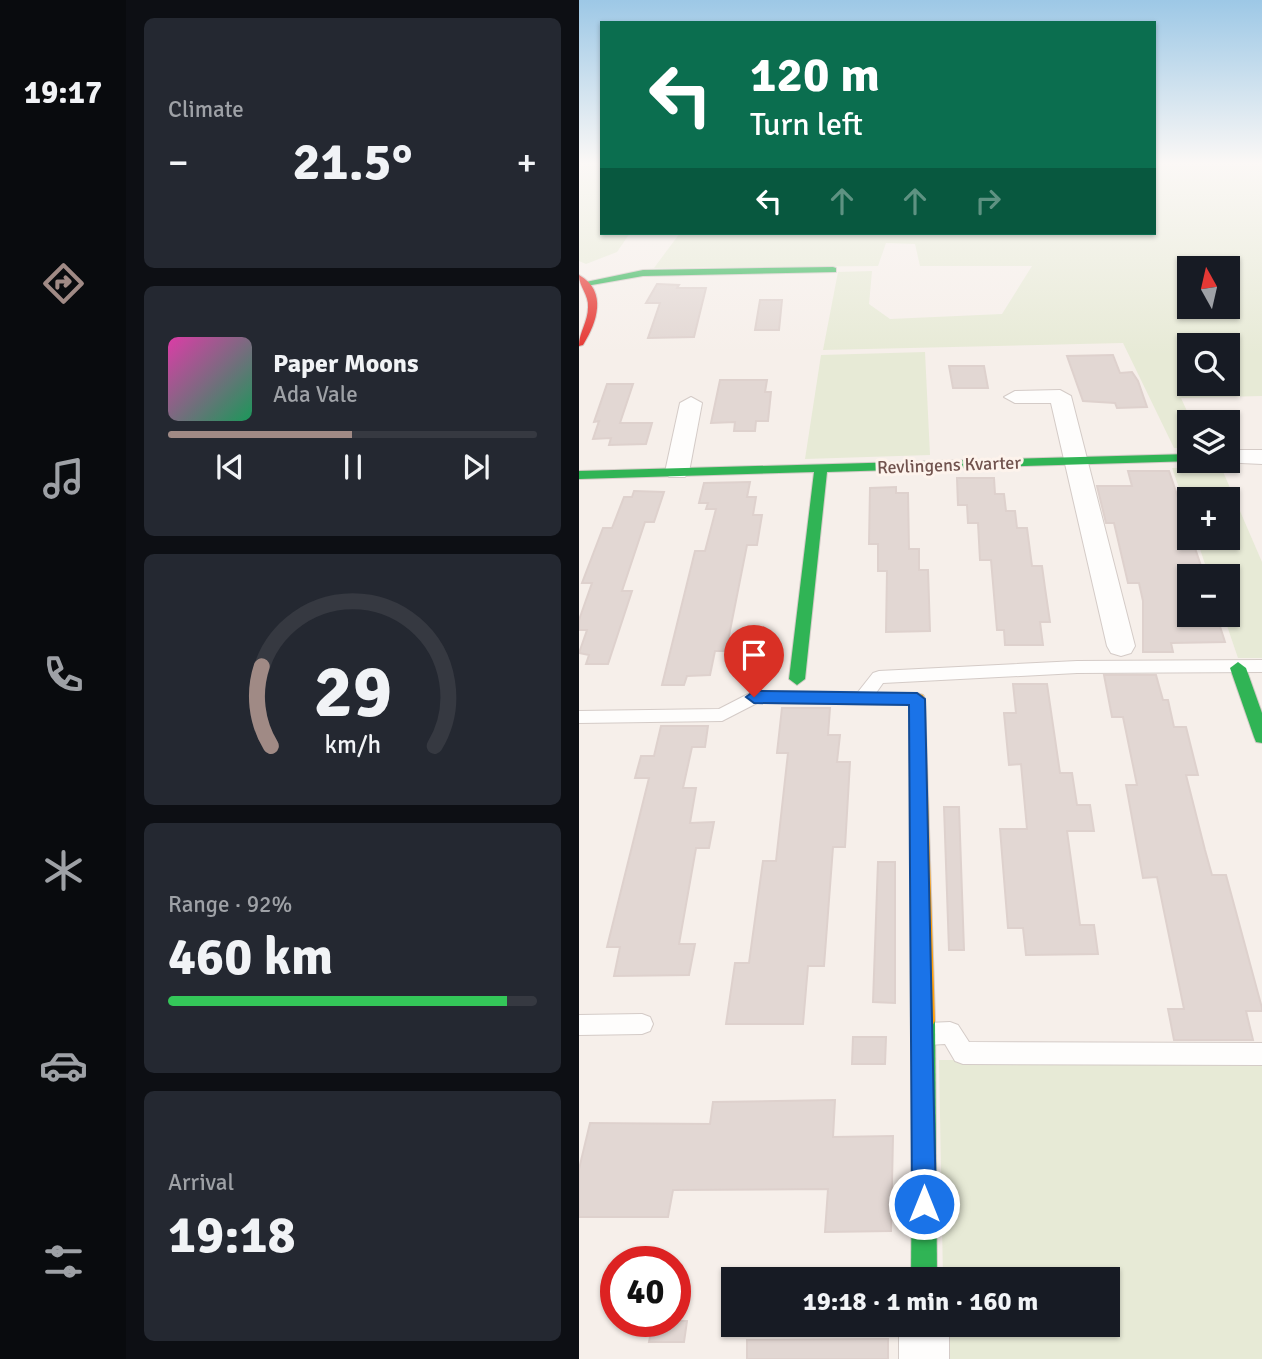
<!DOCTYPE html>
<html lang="en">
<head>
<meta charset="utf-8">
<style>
	:root { --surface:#171b24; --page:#242831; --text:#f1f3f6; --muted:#9ea1a6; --line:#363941; --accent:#a08a85 }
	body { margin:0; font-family:Signika,sans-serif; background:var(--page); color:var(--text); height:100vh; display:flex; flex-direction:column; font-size:26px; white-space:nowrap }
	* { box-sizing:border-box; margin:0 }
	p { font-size:23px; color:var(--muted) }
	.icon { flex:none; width:38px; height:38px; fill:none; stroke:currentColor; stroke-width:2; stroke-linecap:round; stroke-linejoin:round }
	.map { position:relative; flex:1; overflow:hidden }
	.sheet { display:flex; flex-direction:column; gap:18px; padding:18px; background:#0d0f14; width:453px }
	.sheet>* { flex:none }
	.guide { position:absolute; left:21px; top:21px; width:556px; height:214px; border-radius:0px; box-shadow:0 2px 5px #0004; background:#0b6e4f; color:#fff; overflow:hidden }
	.needle { width:46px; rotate:352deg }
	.controls { position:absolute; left:598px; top:256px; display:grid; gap:14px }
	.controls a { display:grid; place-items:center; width:63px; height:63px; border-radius:0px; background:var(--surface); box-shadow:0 2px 5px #0004; font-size:35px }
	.speed { position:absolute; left:21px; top:1246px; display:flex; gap:14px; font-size:35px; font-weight:700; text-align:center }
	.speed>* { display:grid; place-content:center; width:91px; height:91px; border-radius:50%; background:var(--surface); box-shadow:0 2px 5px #0004; line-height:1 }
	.speed .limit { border:10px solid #d22; background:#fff; color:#111 }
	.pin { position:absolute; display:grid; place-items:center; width:60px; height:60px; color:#fff; margin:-72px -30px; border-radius:50% 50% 50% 0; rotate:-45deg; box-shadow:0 0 7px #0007 }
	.pin .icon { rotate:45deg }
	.me { position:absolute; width:77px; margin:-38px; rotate:0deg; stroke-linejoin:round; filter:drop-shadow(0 0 5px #0008) }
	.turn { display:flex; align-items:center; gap:24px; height:147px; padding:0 35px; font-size:32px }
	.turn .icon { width:91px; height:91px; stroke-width:2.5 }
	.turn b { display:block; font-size:49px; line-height:60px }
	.lanes { display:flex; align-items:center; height:66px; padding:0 35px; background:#0003; justify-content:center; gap:35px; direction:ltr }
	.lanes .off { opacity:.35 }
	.big { font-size:52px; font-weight:700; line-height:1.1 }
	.sheet .card { flex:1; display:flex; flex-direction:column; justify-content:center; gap:10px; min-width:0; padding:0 24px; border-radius:10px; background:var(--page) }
	.sheet .dial { align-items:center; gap:0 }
	.dial svg { height:182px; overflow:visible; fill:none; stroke:var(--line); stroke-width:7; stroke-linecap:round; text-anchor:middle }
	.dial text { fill:var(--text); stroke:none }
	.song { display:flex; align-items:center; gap:21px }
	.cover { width:84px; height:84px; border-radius:10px; background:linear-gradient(135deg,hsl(320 70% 55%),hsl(150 70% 35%)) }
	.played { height:7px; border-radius:4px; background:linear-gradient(90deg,var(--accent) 50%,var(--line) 50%) }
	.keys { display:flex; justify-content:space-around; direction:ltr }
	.heat { display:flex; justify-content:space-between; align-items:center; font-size:38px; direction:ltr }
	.charge { height:10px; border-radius:5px; background:linear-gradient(90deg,#34c759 92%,var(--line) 0) }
	.trip { position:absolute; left:142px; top:1267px; width:399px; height:70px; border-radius:0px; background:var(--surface); box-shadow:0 2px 5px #0004; font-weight:700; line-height:70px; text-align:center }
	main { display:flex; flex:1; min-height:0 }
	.dock { display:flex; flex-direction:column; width:126px; justify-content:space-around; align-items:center; background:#090b0e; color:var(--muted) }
	.dock .icon { width:49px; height:49px }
	.dock .on { color:var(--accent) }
	.dock b { font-size:32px; color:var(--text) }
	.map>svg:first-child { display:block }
</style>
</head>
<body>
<main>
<nav class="dock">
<b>19:17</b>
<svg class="icon on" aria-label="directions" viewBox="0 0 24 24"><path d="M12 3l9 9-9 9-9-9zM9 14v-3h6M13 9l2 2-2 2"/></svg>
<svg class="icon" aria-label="music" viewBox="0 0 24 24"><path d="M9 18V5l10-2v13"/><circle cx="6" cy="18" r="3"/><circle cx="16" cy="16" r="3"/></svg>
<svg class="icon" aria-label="phone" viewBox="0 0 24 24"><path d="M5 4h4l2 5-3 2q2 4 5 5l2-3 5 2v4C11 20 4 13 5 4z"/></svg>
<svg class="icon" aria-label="climate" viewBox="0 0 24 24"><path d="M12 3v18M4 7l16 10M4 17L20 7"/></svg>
<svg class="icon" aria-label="car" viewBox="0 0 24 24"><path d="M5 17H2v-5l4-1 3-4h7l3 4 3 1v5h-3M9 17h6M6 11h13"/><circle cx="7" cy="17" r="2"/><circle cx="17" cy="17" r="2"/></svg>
<svg class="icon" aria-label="filters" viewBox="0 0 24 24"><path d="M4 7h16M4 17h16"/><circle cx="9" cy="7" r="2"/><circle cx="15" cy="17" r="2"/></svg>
</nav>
<section class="sheet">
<div class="card"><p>Climate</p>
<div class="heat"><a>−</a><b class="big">21.5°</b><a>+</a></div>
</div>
<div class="card">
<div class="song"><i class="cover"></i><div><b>Paper Moons</b><p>Ada Vale</p></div></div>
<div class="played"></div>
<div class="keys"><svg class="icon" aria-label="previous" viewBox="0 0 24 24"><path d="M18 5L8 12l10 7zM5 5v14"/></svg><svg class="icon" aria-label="pause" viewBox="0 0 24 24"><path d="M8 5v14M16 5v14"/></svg><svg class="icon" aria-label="next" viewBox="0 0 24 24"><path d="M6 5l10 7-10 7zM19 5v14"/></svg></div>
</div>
<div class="card dial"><svg viewBox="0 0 100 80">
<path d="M14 69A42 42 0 1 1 86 69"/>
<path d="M14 69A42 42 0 0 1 10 34" stroke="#a08a85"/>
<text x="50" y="56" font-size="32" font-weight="700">29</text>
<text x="50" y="72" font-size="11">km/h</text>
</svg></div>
<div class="card"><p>Range · 92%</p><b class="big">460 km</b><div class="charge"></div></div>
<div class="card"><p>Arrival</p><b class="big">19:18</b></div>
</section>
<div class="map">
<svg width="683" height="1359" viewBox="0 0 683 1359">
	<rect width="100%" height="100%" fill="#f6efea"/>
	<g fill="#e7ead6" fill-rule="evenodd">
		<polygon points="1,164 23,164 23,233 51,233 38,252 7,264 0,261"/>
		<path d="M576,164H683V396L602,398L613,422L611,448H595L544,343L244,350L259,272L293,271L290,304L311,319L423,314L453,266H341L336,244L307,243L299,266L75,268L101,233H576ZM611,268H649V306H611ZM611,345H649V383H611Z"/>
		<polygon points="346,352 351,455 226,459 242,355"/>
		<polygon points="642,467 683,562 683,658 659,658 644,614 649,614 649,576 630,576 617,537 649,537 649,499 611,499 611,519 593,468"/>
		<polygon points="360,1060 683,1060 683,1359 365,1359 364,1325 528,1325 528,1279 364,1279"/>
	</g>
	<g fill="#e2d7d3" stroke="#ded1cd" stroke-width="2">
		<polygon points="78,284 100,285 98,288 127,288 115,337 69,338 81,303 67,303"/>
		<polygon points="181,300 203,300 200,330 176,330"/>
		<polygon points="534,355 541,373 553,372 559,381 568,407 538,408 536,403 504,401 488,356"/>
		<polygon points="370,366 405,366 409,388 374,388"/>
		<polygon points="141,380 188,380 186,392 192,392 189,421 177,421 176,431 155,431 156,422 132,423"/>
		<polygon points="28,384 54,384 41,423 73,423 67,444 30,445 32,438 14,439 20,421 15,422"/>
		<polygon points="549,471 590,471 622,566 622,574 611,576 611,614 637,614 646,642 592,643 594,652 564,652 564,601 560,583 549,583 535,523 527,523 518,486 553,486"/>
		<polygon points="378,478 415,478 416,494 425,494 427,511 436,511 438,528 448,528 453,566 463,566 466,588 471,622 461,622 464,645 426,645 425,630 418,630 412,560 401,560 399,523 389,523 388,505 379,505"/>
		<polygon points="171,482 168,497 177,497 174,515 183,515 178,545 168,545 147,651 136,651 131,675 108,676 105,685 83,685 116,551 126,551 137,509 127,509 129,503 120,503 125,483"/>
		<polygon points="317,487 317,493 329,493 330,549 340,549 340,570 349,570 351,631 307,632 308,571 299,571 299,544 290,544 291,488"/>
		<polygon points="55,491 85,492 75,522 66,522 43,591 53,591 29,664 7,664 10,655 0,653 8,630 0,630 0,620 13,583 3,583 24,528 33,528 45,497 53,497"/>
		<polygon points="525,675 577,675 584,700 589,700 595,727 607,727 619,775 607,775 626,850 633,875 647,875 683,1008 683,1011 667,1011 674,1040 595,1040 589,1009 605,1009 578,877 564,878 547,785 558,785 544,717 533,717"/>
		<polygon points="434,684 468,684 481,773 493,773 498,805 511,805 515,831 488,831 501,925 515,925 519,954 447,955 444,928 429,928 421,829 448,829 442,764 430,765 427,734 425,713 437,713"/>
		<polygon points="203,708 251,708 249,735 261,735 258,762 271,762 266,847 254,847 245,966 229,966 224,1024 147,1024 156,963 170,963 184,861 197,861 209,753 198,753"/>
		<polygon points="82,726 129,726 126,747 113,747 104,788 117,788 111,823 135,822 130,848 117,848 100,944 116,944 110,975 35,976 41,947 28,947 70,778 56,778 62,756 75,756"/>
		<polygon points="365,807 380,807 385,950 370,950"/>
		<polygon points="299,862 316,862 316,1003 294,1002"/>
		<polygon points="274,1037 307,1037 306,1064 273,1064"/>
		<polygon points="256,1100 254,1137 314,1136 312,1231 246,1232 249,1189 94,1190 89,1217 0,1217 0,1169 11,1123 131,1124 134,1102"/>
		<polygon points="74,1321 108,1321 105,1342 70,1342"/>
		<polygon points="309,1339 309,1359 168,1359 168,1340"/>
	</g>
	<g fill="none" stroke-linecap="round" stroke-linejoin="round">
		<g stroke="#d4cbc7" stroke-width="2">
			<g id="lane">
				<polygon points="683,660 683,672 498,673 304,683 297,693 344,695 346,699 344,703 338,705 178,703 143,721 0,723 0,711 140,709 175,691 279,692 294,673 300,671 498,661"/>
				<polygon points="63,1014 71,1017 74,1024 71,1031 63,1034 0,1035 0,1015"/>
				<polygon points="371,1022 379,1025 390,1042 683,1043 683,1065 384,1064 376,1061 366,1044 349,1045 341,1042 338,1034 341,1026 349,1023"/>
			</g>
		</g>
		<g stroke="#d4cbc7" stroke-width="2">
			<g id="street">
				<polygon points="481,390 492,396 556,646 552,653 542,656 532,653 528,646 472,403 436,403 425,397 436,391"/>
				<polygon points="112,397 123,403 110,472 106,477 90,477 86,472 101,403"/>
				<polygon points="649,450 683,450 683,464 641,462 649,460"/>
				<rect x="320" y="1325" width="50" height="34"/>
			</g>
		</g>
		<g stroke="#d4cbc7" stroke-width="2">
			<g id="fast">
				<polygon points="254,267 257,268 257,272 64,276 7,286 2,283 64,270"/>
				<polygon points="611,454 611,460 615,461 248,472 226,679 218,685 210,679 235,472 0,479 0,471"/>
				<polygon points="659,662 667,668 683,713 683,743 677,742 675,737 651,668"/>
				<polygon points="345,1011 352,1014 356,1021 358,1279 332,1279 334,1021 338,1014"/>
			</g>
		</g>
		<g stroke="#d4cbc7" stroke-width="2">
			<polygon id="slow" points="338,693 344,695 346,699 356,1021 352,1028 345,1031 338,1028 334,1021 330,699 332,695"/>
		</g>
		<g stroke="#d4cbc7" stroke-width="2">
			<path id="jam" d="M0,275C29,291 18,323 4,345L0,346C0,332 9,322 9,307C10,295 0,287 0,275Z"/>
		</g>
		<use href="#lane" fill="#fefdfc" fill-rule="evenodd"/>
		<use href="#street" fill="#fefdfc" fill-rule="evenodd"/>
		<use href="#fast" fill="#30b455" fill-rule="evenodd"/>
		<use href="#slow" fill="#ff9f0a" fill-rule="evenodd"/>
		<use href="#jam" fill="#e5322d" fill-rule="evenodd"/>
	</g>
	<linearGradient id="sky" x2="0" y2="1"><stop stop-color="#9dc8e6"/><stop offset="0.46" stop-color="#fbf8f6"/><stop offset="1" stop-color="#fbf8f6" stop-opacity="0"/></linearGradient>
	<rect width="683" height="355" fill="url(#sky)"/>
	<polygon fill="#1a73e8" stroke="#114b97" stroke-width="2" points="175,691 338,693 346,699 357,1204 353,1213 345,1217 336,1213 333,1204 330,705 175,703 167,697"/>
	<g text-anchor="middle" stroke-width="6" stroke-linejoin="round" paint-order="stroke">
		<g font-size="18" fill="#71534e" stroke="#fdf3ec">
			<text transform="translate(370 465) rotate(-2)" y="6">Revlingens Kvarter</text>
		</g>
	</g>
</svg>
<div class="controls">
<a><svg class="needle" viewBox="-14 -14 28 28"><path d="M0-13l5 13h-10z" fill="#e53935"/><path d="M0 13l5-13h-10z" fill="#9ea1a6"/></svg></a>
<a><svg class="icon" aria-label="search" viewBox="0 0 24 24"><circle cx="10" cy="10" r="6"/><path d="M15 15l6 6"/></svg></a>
<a><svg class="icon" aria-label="layers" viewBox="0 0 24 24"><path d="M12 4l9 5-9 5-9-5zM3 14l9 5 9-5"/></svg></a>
<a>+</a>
<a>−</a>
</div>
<div class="speed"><div class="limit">40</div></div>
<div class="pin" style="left:175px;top:697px;background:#d93025"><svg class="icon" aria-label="arrive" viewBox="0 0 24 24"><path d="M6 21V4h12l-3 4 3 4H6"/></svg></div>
<svg class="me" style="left:345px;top:1204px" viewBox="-20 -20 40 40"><circle r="17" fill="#1a73e8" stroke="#fff" stroke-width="3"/><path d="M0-11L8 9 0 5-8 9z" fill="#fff"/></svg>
<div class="trip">19:18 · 1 min · 160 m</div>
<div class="guide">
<div class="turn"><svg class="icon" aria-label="left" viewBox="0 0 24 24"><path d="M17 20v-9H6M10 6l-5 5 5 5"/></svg><div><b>120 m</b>Turn left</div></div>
<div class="lanes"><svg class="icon" aria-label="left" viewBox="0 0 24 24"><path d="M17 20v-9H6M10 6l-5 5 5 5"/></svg><svg class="icon off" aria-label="ahead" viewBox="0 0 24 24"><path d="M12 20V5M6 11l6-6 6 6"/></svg><svg class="icon off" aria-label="ahead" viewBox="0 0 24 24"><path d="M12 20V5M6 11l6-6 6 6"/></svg><svg class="icon off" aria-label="right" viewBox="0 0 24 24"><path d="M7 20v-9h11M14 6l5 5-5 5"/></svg></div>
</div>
</div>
</main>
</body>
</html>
